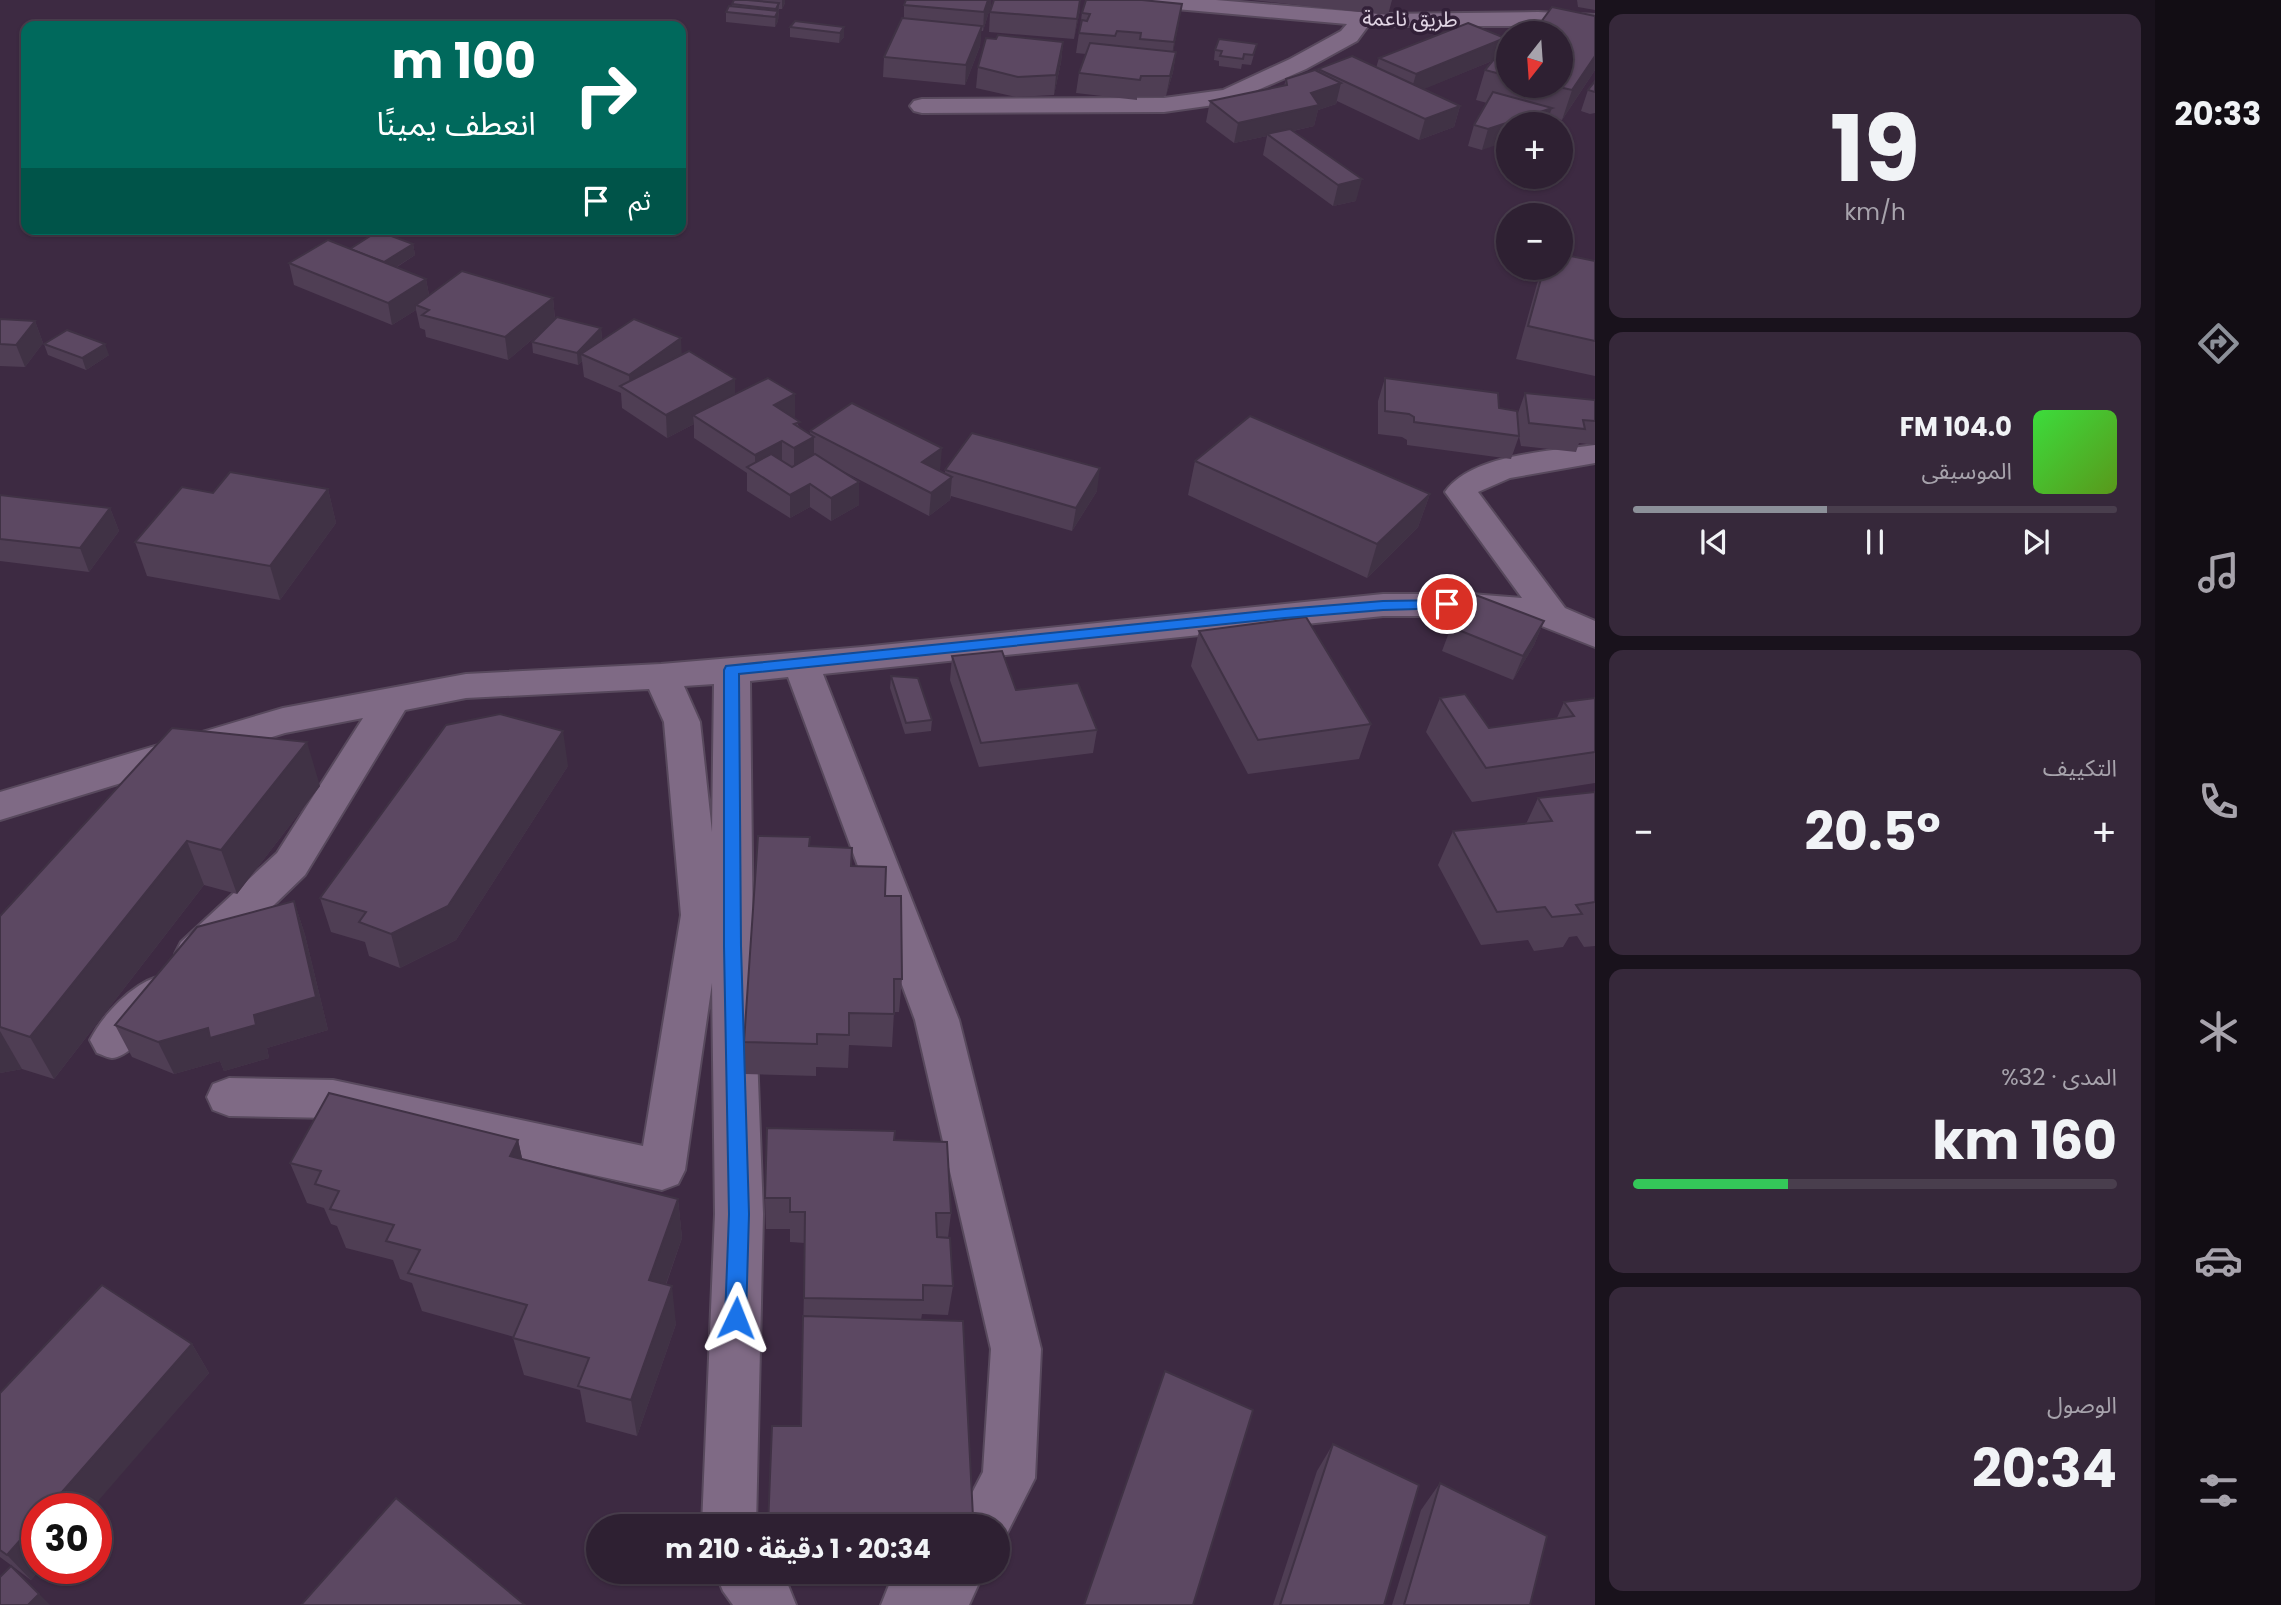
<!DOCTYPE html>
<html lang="ar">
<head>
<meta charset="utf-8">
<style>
	:root { --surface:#2e2032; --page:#36283a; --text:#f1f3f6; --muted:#a7a3ac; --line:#493e4d; --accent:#8c9099 }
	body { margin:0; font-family:Poppins,"Noto Sans Arabic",sans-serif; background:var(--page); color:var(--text); direction:rtl; height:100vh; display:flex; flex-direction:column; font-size:26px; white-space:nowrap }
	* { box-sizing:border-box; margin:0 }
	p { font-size:23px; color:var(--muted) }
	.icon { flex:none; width:38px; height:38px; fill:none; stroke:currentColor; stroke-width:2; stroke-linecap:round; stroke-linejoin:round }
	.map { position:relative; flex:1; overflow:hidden; direction:ltr }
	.details { display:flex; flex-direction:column; gap:14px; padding:14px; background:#19121c; width:560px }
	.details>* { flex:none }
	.banner { position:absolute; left:21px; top:21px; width:665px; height:214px; border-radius:14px; box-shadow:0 2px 5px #0004,0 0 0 2px var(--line); direction:rtl; background:#00695c; color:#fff; overflow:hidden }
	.needle { width:46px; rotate:197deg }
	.controls { position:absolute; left:1496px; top:21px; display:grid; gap:14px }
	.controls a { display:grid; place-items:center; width:77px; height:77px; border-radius:50%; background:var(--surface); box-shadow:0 2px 5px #0004,0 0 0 2px var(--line); font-size:35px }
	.speed { position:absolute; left:21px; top:1493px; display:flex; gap:14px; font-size:35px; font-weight:700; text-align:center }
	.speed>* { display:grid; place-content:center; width:91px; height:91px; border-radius:50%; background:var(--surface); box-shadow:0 2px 5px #0004,0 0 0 2px var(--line); line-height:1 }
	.speed .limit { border:10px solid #d22; background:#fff; color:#111 }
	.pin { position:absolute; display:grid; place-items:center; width:60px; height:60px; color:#fff; margin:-30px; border:4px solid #fff; border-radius:50%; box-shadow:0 2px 7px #0007 }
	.me { position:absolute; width:77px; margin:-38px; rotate:2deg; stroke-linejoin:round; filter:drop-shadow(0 0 5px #0008) }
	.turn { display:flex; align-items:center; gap:24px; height:147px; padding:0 35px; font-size:32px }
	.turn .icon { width:91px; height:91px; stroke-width:2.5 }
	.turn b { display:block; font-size:49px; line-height:60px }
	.then { display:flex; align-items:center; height:66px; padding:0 35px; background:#0003; gap:14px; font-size:26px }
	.big { font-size:52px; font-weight:700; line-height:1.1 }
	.details .tile { flex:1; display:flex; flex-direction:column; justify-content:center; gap:10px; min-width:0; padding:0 24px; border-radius:14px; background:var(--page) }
	.details .dial { align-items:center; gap:0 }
	.dial b { font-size:91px; line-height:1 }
	.song { display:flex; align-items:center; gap:21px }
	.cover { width:84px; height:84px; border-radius:10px; background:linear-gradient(135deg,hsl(120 70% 55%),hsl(90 70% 35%)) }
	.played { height:7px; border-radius:4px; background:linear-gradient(90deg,var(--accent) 40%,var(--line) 40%) }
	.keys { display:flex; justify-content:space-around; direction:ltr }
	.heat { display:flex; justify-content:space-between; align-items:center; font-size:38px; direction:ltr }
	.charge { height:10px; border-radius:5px; background:linear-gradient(90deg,#34c759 32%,var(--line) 0) }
	.trip { position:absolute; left:586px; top:1514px; width:424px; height:70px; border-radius:35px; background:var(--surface); box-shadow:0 2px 5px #0004,0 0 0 2px var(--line); font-weight:700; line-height:70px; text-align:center; direction:rtl }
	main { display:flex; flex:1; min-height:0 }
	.tabs { display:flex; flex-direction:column; width:126px; justify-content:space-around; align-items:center; background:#120d14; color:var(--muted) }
	.tabs .icon { width:49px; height:49px }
	.tabs .on { color:var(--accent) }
	.tabs b { font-size:32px; color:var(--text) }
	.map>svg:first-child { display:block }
</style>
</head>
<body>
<main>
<nav class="tabs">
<b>20:33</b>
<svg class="icon on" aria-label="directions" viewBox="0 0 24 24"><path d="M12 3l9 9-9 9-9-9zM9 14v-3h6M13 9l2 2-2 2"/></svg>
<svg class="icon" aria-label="music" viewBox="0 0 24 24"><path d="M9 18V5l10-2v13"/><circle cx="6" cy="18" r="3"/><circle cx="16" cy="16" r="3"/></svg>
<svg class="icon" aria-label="phone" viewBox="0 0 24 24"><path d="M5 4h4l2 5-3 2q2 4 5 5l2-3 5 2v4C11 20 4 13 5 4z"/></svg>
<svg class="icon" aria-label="climate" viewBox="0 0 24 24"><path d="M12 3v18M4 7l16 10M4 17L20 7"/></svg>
<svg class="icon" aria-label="car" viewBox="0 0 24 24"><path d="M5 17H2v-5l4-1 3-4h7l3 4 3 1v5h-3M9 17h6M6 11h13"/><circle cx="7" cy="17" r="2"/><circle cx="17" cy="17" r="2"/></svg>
<svg class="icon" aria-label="filters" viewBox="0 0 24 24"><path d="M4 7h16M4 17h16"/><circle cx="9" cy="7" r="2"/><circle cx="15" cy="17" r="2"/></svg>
</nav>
<section class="details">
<div class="tile dial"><b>19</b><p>km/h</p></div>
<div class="tile">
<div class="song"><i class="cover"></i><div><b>104.0 FM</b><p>الموسيقى</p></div></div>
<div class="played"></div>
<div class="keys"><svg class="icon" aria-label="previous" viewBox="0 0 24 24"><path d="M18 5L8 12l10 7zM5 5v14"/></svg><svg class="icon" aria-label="pause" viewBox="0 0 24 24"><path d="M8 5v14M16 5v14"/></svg><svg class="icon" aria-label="next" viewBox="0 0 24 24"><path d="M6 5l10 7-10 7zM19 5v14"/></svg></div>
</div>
<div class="tile"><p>التكييف</p>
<div class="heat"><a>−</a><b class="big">20.5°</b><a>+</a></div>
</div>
<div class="tile"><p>المدى · 32%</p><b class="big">160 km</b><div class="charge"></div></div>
<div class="tile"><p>الوصول</p><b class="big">20:34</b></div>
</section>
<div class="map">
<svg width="1595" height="1605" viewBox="0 0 1595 1605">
	<rect width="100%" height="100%" fill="#3d2a42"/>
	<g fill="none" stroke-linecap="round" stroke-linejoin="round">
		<g stroke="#58495d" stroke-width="4">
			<g id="minor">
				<polygon points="1131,0 1216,0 1383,14 1538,12 1595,15 1595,29 1538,26 1368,26 1357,41 1306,69 1228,103 1164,112 922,113 914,111 910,106 914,101 922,99 1164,98 1223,90 1290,59 1341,31 1347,24 1142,6 1134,5"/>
				<path d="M1595,445V463L1510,478L1478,492L1565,608L1595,621V647L1529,621L1471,616H1383L823,674L959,1020L1041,1349L1035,1478L1001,1545L998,1547V1526H955L983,1472L991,1349L915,1020L788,677L750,681L753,946L763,1214L756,1526H702L715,1214L712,983L685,1170L678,1184L662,1190L333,1118L229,1116L213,1110L207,1097L213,1084L229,1078L333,1080L643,1146L681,915L664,722L649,689L466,698L405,710L305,875L211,966L196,971L181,966L175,954L181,942L277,853L363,718L285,733L0,820V792L283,708L466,674L661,664L862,647L1383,594H1471L1522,598L1445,492C1471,454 1552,451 1595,445ZM714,684L712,832L700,722L684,686Z"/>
				<path d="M157,977L172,982L178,994C170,1010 131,1058 112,1058C108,1058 101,1054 97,1053L90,1040C102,1016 131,985 157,977Z"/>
				<polygon points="715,1572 777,1572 788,1585 796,1605 733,1605 723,1591"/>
				<polygon points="925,1572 984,1572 969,1605 881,1605 889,1585"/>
			</g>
		</g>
		<use href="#minor" fill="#7f6a85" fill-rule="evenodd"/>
	</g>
	<g fill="#4f3e54">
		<polygon points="734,0 785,0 785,3 782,9 779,9 778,21 775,27 726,22 726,12 732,7 732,4"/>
		<polygon points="906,0 991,0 991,5 983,31 981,31 980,46 965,85 883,77 884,57 904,19 904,5"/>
		<polygon points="1251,0 1392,0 1388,15"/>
		<polygon points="1577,0 1595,0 1595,10 1578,7"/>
		<polygon points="1182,4 1173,52 1176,52 1173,72 1166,96 1137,96 1137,100 1076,93 1079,73 1086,54 1076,53 1082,13"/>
		<polygon points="1080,10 1074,39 989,32 990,12"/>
		<polygon points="1595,16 1595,70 1562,120 1549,117 1546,124 1508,124 1482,150 1468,146 1474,125 1487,103 1476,100 1485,70 1492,61 1423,89 1460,106 1454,127 1419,140 1337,101 1336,104 1318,110 1314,126 1293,131 1356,201 1333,206 1263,155 1267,136 1234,143 1206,122 1210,101 1284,86 1286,79 1317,71 1318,69 1376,68 1379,58 1505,38 1499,58 1508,58 1508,86 1561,86"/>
		<polygon points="790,27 844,27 844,37 839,43 790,37"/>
		<polygon points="1063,42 1061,62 1054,95 1016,97 976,88 978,67"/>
		<polygon points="1257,44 1251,65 1242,64 1241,69 1219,66 1219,61 1214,60 1215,50"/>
		<polygon points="1595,81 1595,113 1590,114 1581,111 1588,90"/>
		<polygon points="413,244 415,255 397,267 426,279 429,295 553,298 555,319 601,328 602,340 682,355 735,379 735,394 795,394 795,417 794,418 800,428 810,435 810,431 945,474 945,470 1097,491 1072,531 951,496 950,500 929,516 839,469 859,482 859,505 831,521 810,507 790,518 747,491 747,473 694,438 694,424 667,438 622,408 621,393 584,377 582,361 578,365 533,353 532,342 547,327 508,360 426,337 425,330 420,328 416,310 392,325 294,285 289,263 350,249"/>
		<polygon points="1595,261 1595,376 1516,359 1537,284 1543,268 1561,268"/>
		<polygon points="0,319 35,321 43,343 25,367 0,366"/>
		<polygon points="44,344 109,355 86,370 48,355"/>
		<polygon points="1385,378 1518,413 1525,393 1595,400 1595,445 1579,443 1576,452 1521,446 1519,436 1511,459 1407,445 1407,440 1402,437 1378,434 1378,401"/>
		<polygon points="1195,461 1430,494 1418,527 1367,578 1188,495"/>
		<polygon points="328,489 336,523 280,600 147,576 135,542 213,493"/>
		<polygon points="0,495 110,508 119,531 89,572 0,561"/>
		<polygon points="1544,621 1534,645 1513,680 1442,651 1451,627"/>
		<polygon points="1199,631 1371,724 1359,759 1248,774 1191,666"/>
		<polygon points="952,656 1016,690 1097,730 1093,753 979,767 950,680"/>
		<polygon points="891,676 932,720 931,731 905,734 890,688"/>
		<polygon points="1440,698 1489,728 1557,718 1564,702 1595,698 1595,783 1472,802 1426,732"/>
		<polygon points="568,766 456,940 400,968 369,956 365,942 331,932 320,898"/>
		<polygon points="320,786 237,894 204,885 54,1079 22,1069 0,1073 0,916"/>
		<polygon points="1595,792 1595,946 1584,947 1577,936 1569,937 1563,947 1534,951 1528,940 1481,945 1438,865 1453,831 1526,824 1538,798"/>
		<polygon points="810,837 810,846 852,866 885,896 902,979 899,1012 894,1012 892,1047 849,1045 848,1068 816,1067 816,1076 745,1074 744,1042"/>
		<polygon points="294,901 305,935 328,1030 267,1048 269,1058 224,1071 220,1061 174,1074 132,1057 115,1025"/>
		<polygon points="518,1140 522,1159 678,1199 682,1238 666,1285 676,1324 637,1436 586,1422 580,1390 524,1375 513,1338 514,1337 422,1311 412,1283 400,1279 393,1260 346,1248 337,1226 331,1224 324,1208 307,1203 290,1163"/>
		<polygon points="894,1140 951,1213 948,1238 953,1286 948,1315 922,1314 921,1320 973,1517 971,1526 768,1526 801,1426 805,1243 790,1242 790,1229 766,1229 765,1198"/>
		<polygon points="192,1344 209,1373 37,1568 41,1568 31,1580 0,1557 0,1393"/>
		<polygon points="1333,1444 1384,1605 1273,1605 1317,1471"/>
		<polygon points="1440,1483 1530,1605 1392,1605 1421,1510"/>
		<polygon points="767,1572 910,1572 908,1586 767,1582"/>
	</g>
	<g fill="#403245">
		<polygon points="782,0 785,0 785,3 782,9"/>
		<polygon points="988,0 991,0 991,5 983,31 984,12"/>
		<polygon points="1080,0 1080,10 1074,39 1077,19"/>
		<polygon points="779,3 778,21 775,27 776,9"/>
		<polygon points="1182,4 1179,24 1171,62 1174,42"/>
		<polygon points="982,26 980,46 965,85 966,65"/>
		<polygon points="844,27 844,37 839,43 840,33"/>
		<polygon points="1505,38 1499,58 1410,95 1416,74"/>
		<polygon points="1063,42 1061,62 1054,95 1056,75"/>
		<polygon points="1176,52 1173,72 1166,96 1170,76"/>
		<polygon points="1595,56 1595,70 1562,120 1572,90"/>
		<polygon points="1341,83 1336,104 1318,110 1314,126 1270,136 1267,134 1267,136 1234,143 1238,123 1311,93"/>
		<polygon points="1460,106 1454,127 1419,140 1425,119"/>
		<polygon points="1552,108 1546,124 1508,124 1508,141 1482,150 1488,129"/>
		<polygon points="1362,179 1356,201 1333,206 1338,185"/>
		<polygon points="413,244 415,255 385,274 383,263"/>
		<polygon points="426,279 430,301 416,305 416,310 392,325 388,303"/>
		<polygon points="553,298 555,320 508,360 505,337"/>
		<polygon points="35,321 43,343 25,367 16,345"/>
		<polygon points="601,328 602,340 581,354 582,361 578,365 577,353"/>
		<polygon points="681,338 682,360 630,392 629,375"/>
		<polygon points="105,344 109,355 86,370 82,358"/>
		<polygon points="735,379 735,402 693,415 694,424 667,438 666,415"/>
		<polygon points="795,394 795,417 774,428 774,405"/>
		<polygon points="814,437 814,460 794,471 794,448"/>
		<polygon points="782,441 782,464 755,473 755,455"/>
		<polygon points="942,448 940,471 922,462"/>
		<polygon points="1100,468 1097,491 1072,531 1076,508"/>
		<polygon points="952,477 950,500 929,516 931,493"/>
		<polygon points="859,482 859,505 831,521 831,498"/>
		<polygon points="810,484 810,507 790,518 790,495"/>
		<polygon points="328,489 336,523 280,600 270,566"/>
		<polygon points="1430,494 1418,527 1367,578 1377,544"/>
		<polygon points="110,508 119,531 89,572 80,548"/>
		<polygon points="1544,621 1534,645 1513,680 1523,656"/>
		<polygon points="563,731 568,766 456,940 400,968 391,934"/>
		<polygon points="307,742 320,786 237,894 221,850"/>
		<polygon points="187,841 204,885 54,1079 30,1037"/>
		<polygon points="294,901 305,935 328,1030 267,1048 269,1058 224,1071 220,1061 174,1074 158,1042 254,1015"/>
		<polygon points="0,1031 22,1069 0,1073"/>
		<polygon points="518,1140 527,1180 510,1156"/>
		<polygon points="678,1199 682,1238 654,1318 649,1280"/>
		<polygon points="672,1286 676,1324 637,1436 631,1400"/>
		<polygon points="192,1344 209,1373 92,1508 48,1508"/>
		<polygon points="37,1521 37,1568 41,1568 31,1580 7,1555"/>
		<polygon points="39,1594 50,1605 28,1605"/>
	</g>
	<g fill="#5c4862" stroke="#403245" stroke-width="2">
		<polygon points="734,0 747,0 779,3 776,9 732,4"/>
		<polygon points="906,0 988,0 984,12 904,5"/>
		<polygon points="994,0 1080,0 1077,19 990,12"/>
		<polygon points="1086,0 1142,0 1182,4 1174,42 1140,39 1141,33 1117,31 1115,36 1079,33 1082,20 1087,21 1090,14 1082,13"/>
		<polygon points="729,6 778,11 775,17 726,12"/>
		<polygon points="1552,7 1595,16 1595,56 1572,90 1554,86 1561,86 1561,33 1533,33"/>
		<polygon points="902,18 982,26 966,65 884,57"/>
		<polygon points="795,21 844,27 840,33 790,27"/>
		<polygon points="1468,23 1505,38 1416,74 1379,58"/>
		<polygon points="998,35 1063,42 1056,75 1018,77 978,67 986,38 996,39"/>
		<polygon points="1219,39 1257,44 1253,55 1244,54 1243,59 1220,56 1222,51 1215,50"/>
		<polygon points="1090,43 1176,52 1170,76 1141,76 1140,80 1079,73"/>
		<polygon points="1352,56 1460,106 1425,119 1318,69"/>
		<polygon points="1495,58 1508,58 1508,76 1485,70"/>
		<polygon points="1315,70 1341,83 1311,93 1319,105 1238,123 1210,101 1287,85 1286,79"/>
		<polygon points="1595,81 1595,92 1588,90"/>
		<polygon points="1493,92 1552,108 1488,129 1474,125"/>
		<polygon points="1290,129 1362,179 1338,185 1267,134"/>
		<polygon points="378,231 413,244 384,262 350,249"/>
		<polygon points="328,240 426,279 388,303 289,263"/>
		<polygon points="1561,254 1595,261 1595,341 1528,326 1544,268 1561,268"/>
		<polygon points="462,271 553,298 505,337 422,315 429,310 416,305"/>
		<polygon points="557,317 601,328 577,353 532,342"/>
		<polygon points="0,319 35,321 16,345 0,344"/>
		<polygon points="634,319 681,338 629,375 581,354"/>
		<polygon points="67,330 105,344 82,358 44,344"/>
		<polygon points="689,351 735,379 666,415 620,386"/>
		<polygon points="768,378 795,394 774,405 800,422 794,424 814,437 794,448 782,441 755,455 693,415"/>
		<polygon points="1385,378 1498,393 1499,408 1517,411 1519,436 1414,422 1414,417 1409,414 1385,411"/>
		<polygon points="1525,393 1595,400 1595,421 1583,420 1585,429 1529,423"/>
		<polygon points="852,403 942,448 922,462 952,477 931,493 810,431"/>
		<polygon points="1250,416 1430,494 1377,544 1195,461"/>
		<polygon points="972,433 1100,468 1076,508 945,470"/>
		<polygon points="771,454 792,467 815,454 859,482 831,498 810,484 790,495 747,467"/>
		<polygon points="230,472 328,489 270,566 135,542 182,487 213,493"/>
		<polygon points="0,495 110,508 80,548 0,539"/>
		<polygon points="1473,594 1544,621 1523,656 1451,627"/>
		<polygon points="1306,617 1371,724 1258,740 1199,631"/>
		<polygon points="1002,651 1016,690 1078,683 1097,730 981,743 952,656"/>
		<polygon points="891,676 918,678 932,720 906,723"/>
		<polygon points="1465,694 1489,728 1574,716 1564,702 1595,698 1595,752 1486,768 1440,698"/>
		<polygon points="500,714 563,731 448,906 391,934 359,922 366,912 320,898 446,725"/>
		<polygon points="172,728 307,742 221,850 187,841 30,1037 0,1027 0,916"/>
		<polygon points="1595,792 1595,902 1576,905 1582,914 1552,917 1545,907 1497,912 1453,831 1552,821 1538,798"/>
		<polygon points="758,836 810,837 809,846 852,848 851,866 886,867 885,896 901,896 902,979 894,979 894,1014 849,1013 849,1035 817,1034 817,1044 744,1042"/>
		<polygon points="294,901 316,997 254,1015 256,1025 210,1038 208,1028 158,1042 115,1025 197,927"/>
		<polygon points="329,1093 518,1140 510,1156 678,1199 649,1280 672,1286 631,1400 578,1386 589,1358 513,1338 527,1305 408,1273 420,1250 386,1241 394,1225 330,1209 339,1191 315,1184 321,1171 290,1163"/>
		<polygon points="767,1128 895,1131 894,1140 947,1142 951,1213 936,1213 937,1237 950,1238 953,1286 923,1285 923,1300 804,1298 805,1212 790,1212 790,1198 765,1198"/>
		<polygon points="102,1285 192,1344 48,1508 37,1508 37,1521 7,1555 0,1550 0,1393"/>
		<polygon points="803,1316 963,1321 973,1517 910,1515 910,1526 768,1526 772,1426 801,1426"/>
		<polygon points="1165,1371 1253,1410 1193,1605 1084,1605"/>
		<polygon points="1333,1444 1419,1485 1384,1605 1280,1605"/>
		<polygon points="1440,1483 1547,1536 1530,1605 1404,1605"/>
		<polygon points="396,1498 525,1605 301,1605"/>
		<polygon points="11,1566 39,1594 28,1605 0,1605 0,1577"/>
	</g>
	<polygon fill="#1a73e8" stroke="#114b97" stroke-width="2" points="1447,600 1452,601 1452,608 1383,610 1285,618 739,674 741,946 749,1214 746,1318 743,1325 736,1328 728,1325 725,1318 729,1214 724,946 724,670 726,666 1285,609 1383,601"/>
	<g text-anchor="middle" stroke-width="7" stroke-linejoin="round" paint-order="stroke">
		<g font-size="21" fill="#e1d5e4" stroke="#322038">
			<text transform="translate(1410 19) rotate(1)" y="7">طريق ناعمة</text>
		</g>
	</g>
</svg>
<div class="controls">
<a><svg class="needle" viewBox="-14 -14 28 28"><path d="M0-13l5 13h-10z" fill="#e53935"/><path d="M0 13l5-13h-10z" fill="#a7a3ac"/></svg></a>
<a>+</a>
<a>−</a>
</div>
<div class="speed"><div class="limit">30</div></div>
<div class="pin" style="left:1447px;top:604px;background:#d93025"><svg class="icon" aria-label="arrive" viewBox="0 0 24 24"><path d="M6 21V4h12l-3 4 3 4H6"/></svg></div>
<svg class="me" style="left:736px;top:1318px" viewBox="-20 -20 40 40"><path d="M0-17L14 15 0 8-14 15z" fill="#1a73e8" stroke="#fff" stroke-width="4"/></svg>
<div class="trip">20:34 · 1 دقيقة · 210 m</div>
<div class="banner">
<div class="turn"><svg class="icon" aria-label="right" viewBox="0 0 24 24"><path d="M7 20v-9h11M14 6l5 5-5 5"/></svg><div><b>100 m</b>انعطف يمينًا</div></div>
<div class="then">ثم<svg class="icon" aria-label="arrive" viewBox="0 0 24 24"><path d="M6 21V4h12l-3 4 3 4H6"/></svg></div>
</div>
</div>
</main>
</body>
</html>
